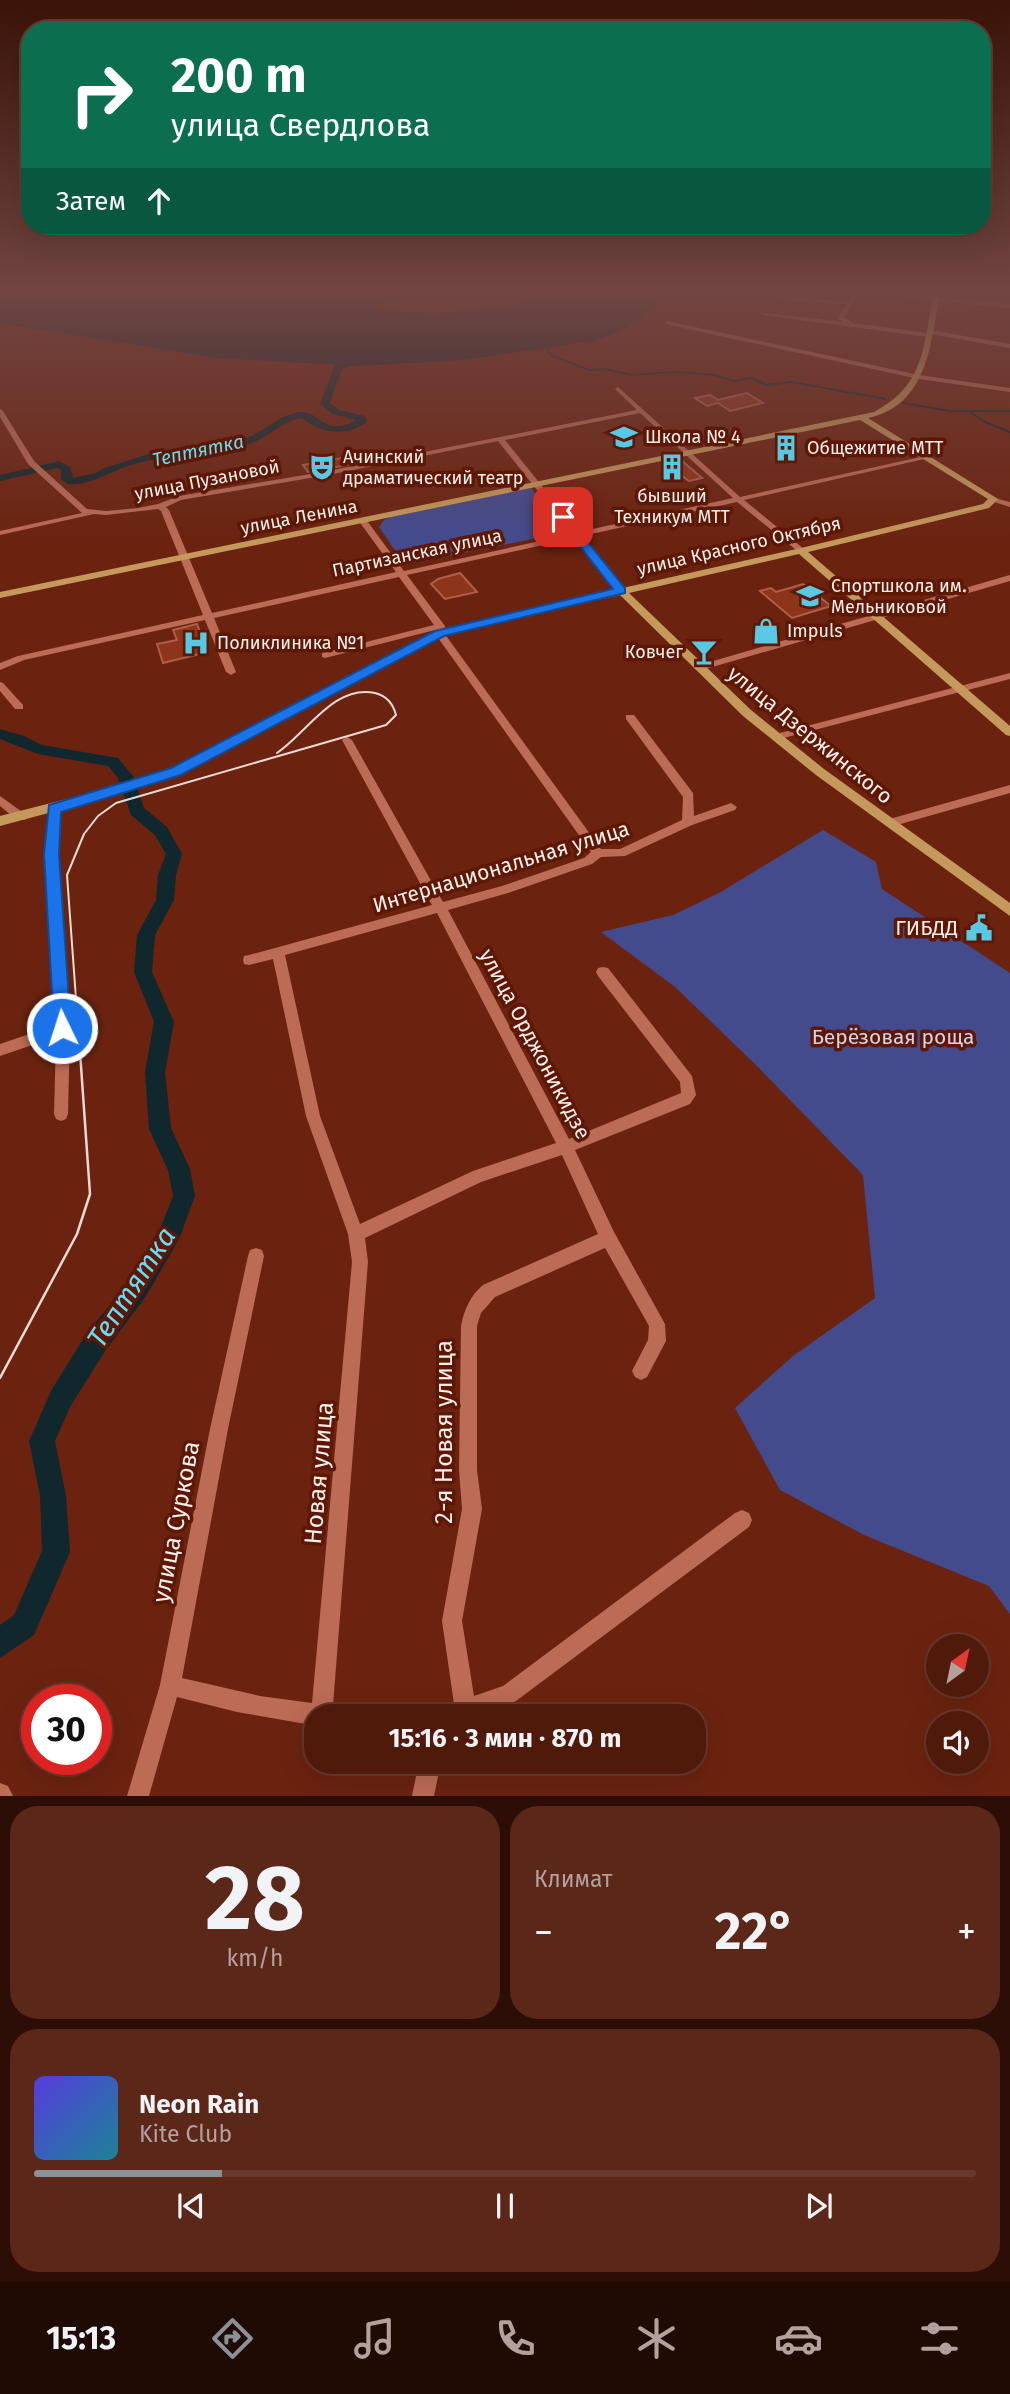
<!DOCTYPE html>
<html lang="ru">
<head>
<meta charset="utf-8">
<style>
	:root { --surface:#501a0b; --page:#5a2719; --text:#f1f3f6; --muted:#b4a19d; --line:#67382c; --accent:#8c9099 }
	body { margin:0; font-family:"Fira Sans",sans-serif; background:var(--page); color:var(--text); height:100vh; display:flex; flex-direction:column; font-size:26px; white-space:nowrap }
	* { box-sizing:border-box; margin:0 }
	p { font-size:23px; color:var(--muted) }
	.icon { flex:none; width:38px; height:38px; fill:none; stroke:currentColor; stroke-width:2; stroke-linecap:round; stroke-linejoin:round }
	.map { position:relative; height:1796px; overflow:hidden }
	.details { display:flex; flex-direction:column; gap:10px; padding:10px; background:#2c0e06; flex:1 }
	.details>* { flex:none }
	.guide { position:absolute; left:21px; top:21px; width:970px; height:214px; border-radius:28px; box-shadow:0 7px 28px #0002,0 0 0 2px var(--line); background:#0b6e4f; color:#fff; overflow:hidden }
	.needle { width:46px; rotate:33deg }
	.controls { position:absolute; left:926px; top:1634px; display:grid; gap:14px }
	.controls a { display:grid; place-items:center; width:63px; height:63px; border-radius:50%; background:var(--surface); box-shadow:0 7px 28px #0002,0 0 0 2px var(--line); font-size:35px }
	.speed { position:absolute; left:21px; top:1684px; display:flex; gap:14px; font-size:35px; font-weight:700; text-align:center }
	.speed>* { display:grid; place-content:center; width:91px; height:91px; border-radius:50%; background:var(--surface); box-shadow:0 7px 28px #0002,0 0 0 2px var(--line); line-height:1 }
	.speed .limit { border:10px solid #d22; background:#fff; color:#111 }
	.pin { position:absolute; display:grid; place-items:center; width:60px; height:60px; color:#fff; margin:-30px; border-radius:14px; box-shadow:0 4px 10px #0006 }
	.me { position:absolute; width:77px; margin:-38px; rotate:356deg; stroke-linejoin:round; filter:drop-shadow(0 0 5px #0008) }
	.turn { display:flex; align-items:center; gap:24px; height:147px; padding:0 35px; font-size:32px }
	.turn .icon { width:91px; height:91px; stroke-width:2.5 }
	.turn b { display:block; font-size:49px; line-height:60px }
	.then { display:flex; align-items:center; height:66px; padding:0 35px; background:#0003; gap:14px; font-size:26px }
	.big { font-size:52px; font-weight:700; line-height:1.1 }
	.details .widget { flex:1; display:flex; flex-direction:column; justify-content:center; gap:10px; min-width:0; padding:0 24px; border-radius:28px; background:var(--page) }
	.details .dial { align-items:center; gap:0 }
	.dial b { font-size:91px; line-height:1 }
	.song { display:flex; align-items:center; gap:21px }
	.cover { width:84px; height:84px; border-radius:10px; background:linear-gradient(135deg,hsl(250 70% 55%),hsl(190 70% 35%)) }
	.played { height:7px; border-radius:4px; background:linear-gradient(90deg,var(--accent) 20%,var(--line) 20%) }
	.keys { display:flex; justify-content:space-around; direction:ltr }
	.heat { display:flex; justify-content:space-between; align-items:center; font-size:38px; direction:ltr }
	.details .tiles { flex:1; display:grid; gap:10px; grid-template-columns:1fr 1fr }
	.widget:last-child { grid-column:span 2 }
	.trip { position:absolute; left:304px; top:1704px; width:402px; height:70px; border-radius:28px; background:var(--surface); box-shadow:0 7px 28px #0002,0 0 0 2px var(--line); font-weight:700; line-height:70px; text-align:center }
	.tabs { display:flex; height:112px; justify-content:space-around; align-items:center; background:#200a04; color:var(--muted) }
	.tabs .icon { width:49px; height:49px }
	.tabs .on { color:var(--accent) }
	.tabs b { font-size:32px; color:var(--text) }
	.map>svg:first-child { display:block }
</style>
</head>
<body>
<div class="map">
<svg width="1010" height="1796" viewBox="0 0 1010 1796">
	<rect width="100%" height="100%" fill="#6b230f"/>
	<g fill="#434b8d">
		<polygon points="531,488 567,532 405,565 379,527 384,520 391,517"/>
		<polygon points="823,830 876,862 882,889 1010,973 1010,1614 989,1586 864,1535 780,1490 735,1408 793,1356 875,1298 863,1175 757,1066 675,987 601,932 673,915 719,893"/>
	</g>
	<polygon fill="#0f272d" points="0,291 237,291 329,299 373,291 448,291 380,304 374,308 386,311 434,314 507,307 564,291 676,291 621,331 594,341 463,360 360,366 216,358 0,323"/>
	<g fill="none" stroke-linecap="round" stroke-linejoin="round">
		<g stroke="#0f272d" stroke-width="2">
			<polyline points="547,346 550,355 589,370 605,369 632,375 677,372 715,375 733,381 751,378 767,385 791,382 886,399"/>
			<polyline points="903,403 950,411 1010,411"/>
			<polyline points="970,412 985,422 1010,432"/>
		</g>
		<g fill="#0f272d" fill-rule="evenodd">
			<path d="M361,357L364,358V362L342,369L330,403L339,410L365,416L367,422C347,437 321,434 302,418C282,421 268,438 249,444C205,458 155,452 113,472C99,478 83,486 67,484L61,479V470L57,468L0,481V475L59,461L70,467L73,478L96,473L104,468C125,462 146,454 167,450C192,446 219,446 243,439C264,433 279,413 302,412C320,412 325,438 356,420L333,414L320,404L335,365Z"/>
			<polygon points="0,729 24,736 42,745 118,758 133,776 144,808 167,827 182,854 176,875 174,900 155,935 152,972 174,1022 165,1072 171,1128 190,1169 195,1196 179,1239 146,1296 105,1351 70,1407 55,1441 66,1496 70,1552 34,1635 0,1658 0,1625 14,1615 42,1551 40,1496 29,1441 52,1389 87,1333 130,1280 162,1224 173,1196 168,1170 149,1129 145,1072 154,1022 134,972 137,935 156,900 158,875 166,854 155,835 131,815 118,778 108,766 38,754 0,739"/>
		</g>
	</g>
	<g fill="#8e341b" stroke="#ad5f4a" stroke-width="2">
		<polygon points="747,393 763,403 730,411 718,403 707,406 695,398 710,395 718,400"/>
		<polygon points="342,458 347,465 308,472 303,465"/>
		<polygon points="681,460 702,478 689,481 664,463"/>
		<polygon points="460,573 477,592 445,599 431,584 438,579"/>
		<polygon points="803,584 831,606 792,618 760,591 771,588 776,592"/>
		<polygon points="197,624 208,652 163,663 157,644 177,640 173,630"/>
	</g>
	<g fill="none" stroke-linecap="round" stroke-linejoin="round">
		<g fill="#bb6b56" fill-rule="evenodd">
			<polygon points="760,291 768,291 787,296 848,302 854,291 860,291 844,317 853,323 928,333 930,330 1010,344 1010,348 931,334 929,337 762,315 760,312 843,322 838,318 846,305 786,300"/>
			<polygon points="872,291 1010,304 1010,308 935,301"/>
			<polygon points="667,321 919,375 1010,388 1010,392 919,379 665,324"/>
			<path d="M618,387L740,497L925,456L929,458L744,500L804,549L805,551L801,554L737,502L582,536L625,590L621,593L618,592L575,538L407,575L445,626L444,633L601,849H620L682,820L683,797L626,719V715H634L693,793L694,816L731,803L737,807L735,810L692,825L625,856L601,857L592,864L508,893L448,910L569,1139L681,1093L680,1082L598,976L596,972L598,968L603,967L608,968L692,1076L696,1095L690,1104L575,1150L614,1232L665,1324L666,1341L647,1377L641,1380L635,1377L632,1371L648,1340L649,1326L605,1248L495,1297L481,1313L477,1326V1470L482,1509L462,1621L474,1696L503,1686L735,1513L742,1510L749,1513L752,1520L749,1527L516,1701L476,1717H435L438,1709L454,1704L442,1621L462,1509L459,1470L461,1326C464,1310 470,1296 483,1285L598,1234L562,1155L481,1182L365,1238L368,1262L333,1705L352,1706L360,1709L363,1717H317V1725L306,1724L237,1712L177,1697L149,1796H127L160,1685L210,1429L248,1256L250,1250L256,1248L262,1250L264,1256L228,1429L182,1678L260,1696L312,1703L352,1262L348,1234L306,1116L273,959L249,965L244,964L243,960L244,956L249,955L432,905L342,740L347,737L352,740L443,902L502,886L584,858L591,852L436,635L435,630L325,658L322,657V653L434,625L399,577L214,618L236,672L231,675L226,672L205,620L24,660L0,670V663L18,656L203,615L161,511L158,509L106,515L94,514L0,535V531L82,513L28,464L0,417V409L3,411L34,461L87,509L106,511L138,508L158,504L179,496L328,471L637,410L616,390L615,389ZM640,413L733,498L579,532L505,440ZM498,441L572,534L404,571L365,518H362L358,520L396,572L212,613L169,510L166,507L181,500L328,475ZM437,913L556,1143L473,1171L360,1224L320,1116L285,955Z"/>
			<polygon points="991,497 1010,502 1010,507 991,501"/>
			<polygon points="1010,575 1010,581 702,670 696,670 694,668 696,666"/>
			<polygon points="1010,673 1010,679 776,740 771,737 776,734"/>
			<polygon points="0,682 3,683 23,705 23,709 15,709 0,691"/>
			<polygon points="1010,785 1010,793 890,827 884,823 886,820"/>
			<polygon points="0,796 25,814 27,817 25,820 17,820 0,806"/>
			<polygon points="54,805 60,809 57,854 70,1029 68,1114 66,1119 61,1121 56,1119 54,1114 56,1037 0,1056 0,1044 56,1025 45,854 48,809"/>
			<polygon points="419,1762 441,1762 434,1796 412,1796"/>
			<polygon points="0,1783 8,1786 13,1796 0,1796"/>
		</g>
		<path fill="#c5995b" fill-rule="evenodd" d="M934,291H940C931,341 929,405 868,418L998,499L989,508L808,552L1010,726V736L1006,735L799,554L629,593L751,710L824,769L1010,903V916L816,775L743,716L620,595L452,632L180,774L108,797L0,826V816L106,789L172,768L445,628L801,548L983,504L988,499L860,420L0,598V592L874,412C927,384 923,344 934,291Z"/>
		<path stroke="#eadad5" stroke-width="2" d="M80,1054L67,875L84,834L98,816L116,803L386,725L396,715C393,703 387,696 375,693C334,684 307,733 277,753"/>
		<polyline stroke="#eadad5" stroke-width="2.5" points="0,1378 77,1234 90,1194 80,1052"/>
	</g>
	<linearGradient id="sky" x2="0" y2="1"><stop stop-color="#3b1308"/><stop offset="0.54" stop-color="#714542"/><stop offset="1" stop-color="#714542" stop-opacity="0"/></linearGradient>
	<rect width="1010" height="542" fill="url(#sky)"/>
	<polygon fill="#1a73e8" stroke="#114b97" stroke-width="2" points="559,515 566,515 625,588 625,593 444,636 181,775 61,812 59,854 71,1028 69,1034 62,1036 56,1034 54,1028 44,854 49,805 171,768 435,631 613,589 559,519"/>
	<defs>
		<g id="school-bare" transform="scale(2.1)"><path d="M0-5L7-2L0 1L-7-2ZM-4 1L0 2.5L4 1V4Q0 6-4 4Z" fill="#58c9e4" stroke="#5e1702" stroke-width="2.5" paint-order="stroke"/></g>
		<g id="building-bare" transform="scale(2.1)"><path d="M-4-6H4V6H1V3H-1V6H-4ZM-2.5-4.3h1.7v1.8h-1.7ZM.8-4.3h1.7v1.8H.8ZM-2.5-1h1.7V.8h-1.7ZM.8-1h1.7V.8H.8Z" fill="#58c9e4" stroke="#5e1702" stroke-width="2.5" paint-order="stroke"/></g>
		<g id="theatre-bare" transform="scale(2.1)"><path d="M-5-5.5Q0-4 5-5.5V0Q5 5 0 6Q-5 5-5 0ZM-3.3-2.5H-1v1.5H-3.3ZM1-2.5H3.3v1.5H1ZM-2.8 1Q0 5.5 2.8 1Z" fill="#58c9e4" stroke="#5e1702" stroke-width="2.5" paint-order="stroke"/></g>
		<g id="shop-bare" transform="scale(2.1)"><path d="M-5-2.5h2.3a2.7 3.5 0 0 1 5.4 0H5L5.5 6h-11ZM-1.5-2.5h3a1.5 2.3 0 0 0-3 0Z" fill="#58c9e4" stroke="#5e1702" stroke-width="2.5" paint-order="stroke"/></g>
		<g id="hospital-bare" transform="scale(2.1)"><path d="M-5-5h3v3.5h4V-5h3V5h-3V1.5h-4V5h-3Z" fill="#58c9e4" stroke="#5e1702" stroke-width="2.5" paint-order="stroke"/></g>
		<g id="bar-bare" transform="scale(2.1)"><path d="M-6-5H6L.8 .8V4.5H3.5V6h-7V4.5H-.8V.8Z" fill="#58c9e4" stroke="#5e1702" stroke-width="2.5" paint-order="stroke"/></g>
		<g id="civic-bare" transform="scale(2.1)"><path d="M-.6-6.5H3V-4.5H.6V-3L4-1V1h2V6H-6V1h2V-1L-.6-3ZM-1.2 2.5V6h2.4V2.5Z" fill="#58c9e4" stroke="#5e1702" stroke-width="2.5" paint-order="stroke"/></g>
	</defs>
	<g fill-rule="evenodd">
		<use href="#school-bare" x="624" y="437"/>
		<use href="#building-bare" x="786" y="448"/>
		<use href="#theatre-bare" x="322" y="467"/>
		<use href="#building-bare" x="672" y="467"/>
		<use href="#school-bare" x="810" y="596"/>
		<use href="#shop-bare" x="766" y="631"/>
		<use href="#hospital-bare" x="196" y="643"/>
		<use href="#bar-bare" x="704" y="652"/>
		<use href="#civic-bare" x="979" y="928"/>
	</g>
	<g text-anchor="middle" stroke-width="7" stroke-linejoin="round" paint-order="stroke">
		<g font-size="18" fill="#f9f0ed" stroke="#5e1702" text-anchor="start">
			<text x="645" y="443">Школа № 4</text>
			<text x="807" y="454">Общежитие МТТ</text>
			<text x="343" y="463">Ачинский<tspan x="343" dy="21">драматический театр</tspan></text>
			<text x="672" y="502" text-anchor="middle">бывший<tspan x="672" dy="21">Техникум МТТ</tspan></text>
			<text x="831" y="592">Спортшкола им.<tspan x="831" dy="21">Мельниковой</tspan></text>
			<text x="787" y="637">Impuls</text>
			<text x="217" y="649">Поликлиника №1</text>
			<text x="683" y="658" text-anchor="end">Ковчег</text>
		</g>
		<g font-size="18" fill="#f9f0ed" stroke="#5e1702">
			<text transform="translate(207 480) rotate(-11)" y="6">улица Пузановой</text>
			<text transform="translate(299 517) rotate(-11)" y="6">улица Ленина</text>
			<text transform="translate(739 546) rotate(-13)" y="6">улица Красного Октября</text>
			<text transform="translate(417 553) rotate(-12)" y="6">Партизанская улица</text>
		</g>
		<g font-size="19" font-style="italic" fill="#65ddfa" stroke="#5e1702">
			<text transform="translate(198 450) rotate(-12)" y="7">Тептятка</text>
		</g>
		<g font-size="21" fill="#f9f0ed" stroke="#5e1702">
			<text transform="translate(810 735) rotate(39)" y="7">улица Дзержинского</text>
			<text transform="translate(501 867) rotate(-17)" y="7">Интернациональная улица</text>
			<text transform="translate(535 1044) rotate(62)" y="7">улица Орджоникидзе</text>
		</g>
		<g font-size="21" fill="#f9f0ed" stroke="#5e1702" text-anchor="end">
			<text x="958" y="935">ГИБДД</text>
		</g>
		<g font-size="21" fill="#cfd5f0" stroke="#5e1702">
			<text x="893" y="1044">Берёзовая роща</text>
		</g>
		<g font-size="24" fill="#f9f0ed" stroke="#5e1702">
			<text transform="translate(444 1432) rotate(-90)" y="8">2-я Новая улица</text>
			<text transform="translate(319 1473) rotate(-85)" y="8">Новая улица</text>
			<text transform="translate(176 1522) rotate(-79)" y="8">улица Суркова</text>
		</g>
		<g font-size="28" font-style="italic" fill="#65ddfa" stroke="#5e1702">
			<text transform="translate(131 1287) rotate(-57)" y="10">Тептятка</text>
		</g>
	</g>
</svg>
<div class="controls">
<a><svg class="needle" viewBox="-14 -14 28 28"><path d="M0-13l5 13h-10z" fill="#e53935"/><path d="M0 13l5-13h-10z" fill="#b4a19d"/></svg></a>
<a><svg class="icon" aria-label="sound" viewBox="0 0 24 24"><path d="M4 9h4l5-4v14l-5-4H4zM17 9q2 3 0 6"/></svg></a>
</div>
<div class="speed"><div class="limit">30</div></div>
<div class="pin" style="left:563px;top:517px;background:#d93025"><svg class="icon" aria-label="arrive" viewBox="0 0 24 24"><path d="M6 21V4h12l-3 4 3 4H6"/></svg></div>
<svg class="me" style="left:62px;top:1028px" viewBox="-20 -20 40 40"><circle r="17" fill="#1a73e8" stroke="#fff" stroke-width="3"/><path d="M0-11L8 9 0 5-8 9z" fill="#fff"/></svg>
<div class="trip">15:16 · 3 мин · 870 m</div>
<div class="guide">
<div class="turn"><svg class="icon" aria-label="right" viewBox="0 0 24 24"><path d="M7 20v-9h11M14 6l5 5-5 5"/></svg><div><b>200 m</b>улица Свердлова</div></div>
<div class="then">Затем<svg class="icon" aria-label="ahead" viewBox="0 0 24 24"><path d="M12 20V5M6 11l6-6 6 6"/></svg></div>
</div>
</div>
<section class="details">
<div class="tiles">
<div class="widget dial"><b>28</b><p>km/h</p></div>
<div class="widget"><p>Климат</p>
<div class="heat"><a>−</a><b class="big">22°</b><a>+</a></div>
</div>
<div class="widget">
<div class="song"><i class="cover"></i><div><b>Neon Rain</b><p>Kite Club</p></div></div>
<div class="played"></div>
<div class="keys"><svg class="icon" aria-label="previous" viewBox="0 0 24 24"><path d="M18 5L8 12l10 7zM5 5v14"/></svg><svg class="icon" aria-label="pause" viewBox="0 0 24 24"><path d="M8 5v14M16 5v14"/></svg><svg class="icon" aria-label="next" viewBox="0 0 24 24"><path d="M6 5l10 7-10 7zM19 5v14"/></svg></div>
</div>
</div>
</section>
<nav class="tabs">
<b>15:13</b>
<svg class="icon on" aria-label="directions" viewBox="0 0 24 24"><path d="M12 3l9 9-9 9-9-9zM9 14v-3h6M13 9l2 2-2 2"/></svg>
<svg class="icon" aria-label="music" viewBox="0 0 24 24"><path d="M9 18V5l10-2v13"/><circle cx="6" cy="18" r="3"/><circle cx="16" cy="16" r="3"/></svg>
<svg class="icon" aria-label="phone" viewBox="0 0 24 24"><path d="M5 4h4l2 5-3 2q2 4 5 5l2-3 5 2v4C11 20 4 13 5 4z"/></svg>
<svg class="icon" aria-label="climate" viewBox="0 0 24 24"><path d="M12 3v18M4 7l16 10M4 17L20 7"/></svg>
<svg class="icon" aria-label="car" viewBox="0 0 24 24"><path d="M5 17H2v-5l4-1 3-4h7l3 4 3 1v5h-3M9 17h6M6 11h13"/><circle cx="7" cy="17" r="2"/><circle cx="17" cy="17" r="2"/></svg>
<svg class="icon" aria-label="filters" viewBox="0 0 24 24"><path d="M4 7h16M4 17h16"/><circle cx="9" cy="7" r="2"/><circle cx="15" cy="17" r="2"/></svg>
</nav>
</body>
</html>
